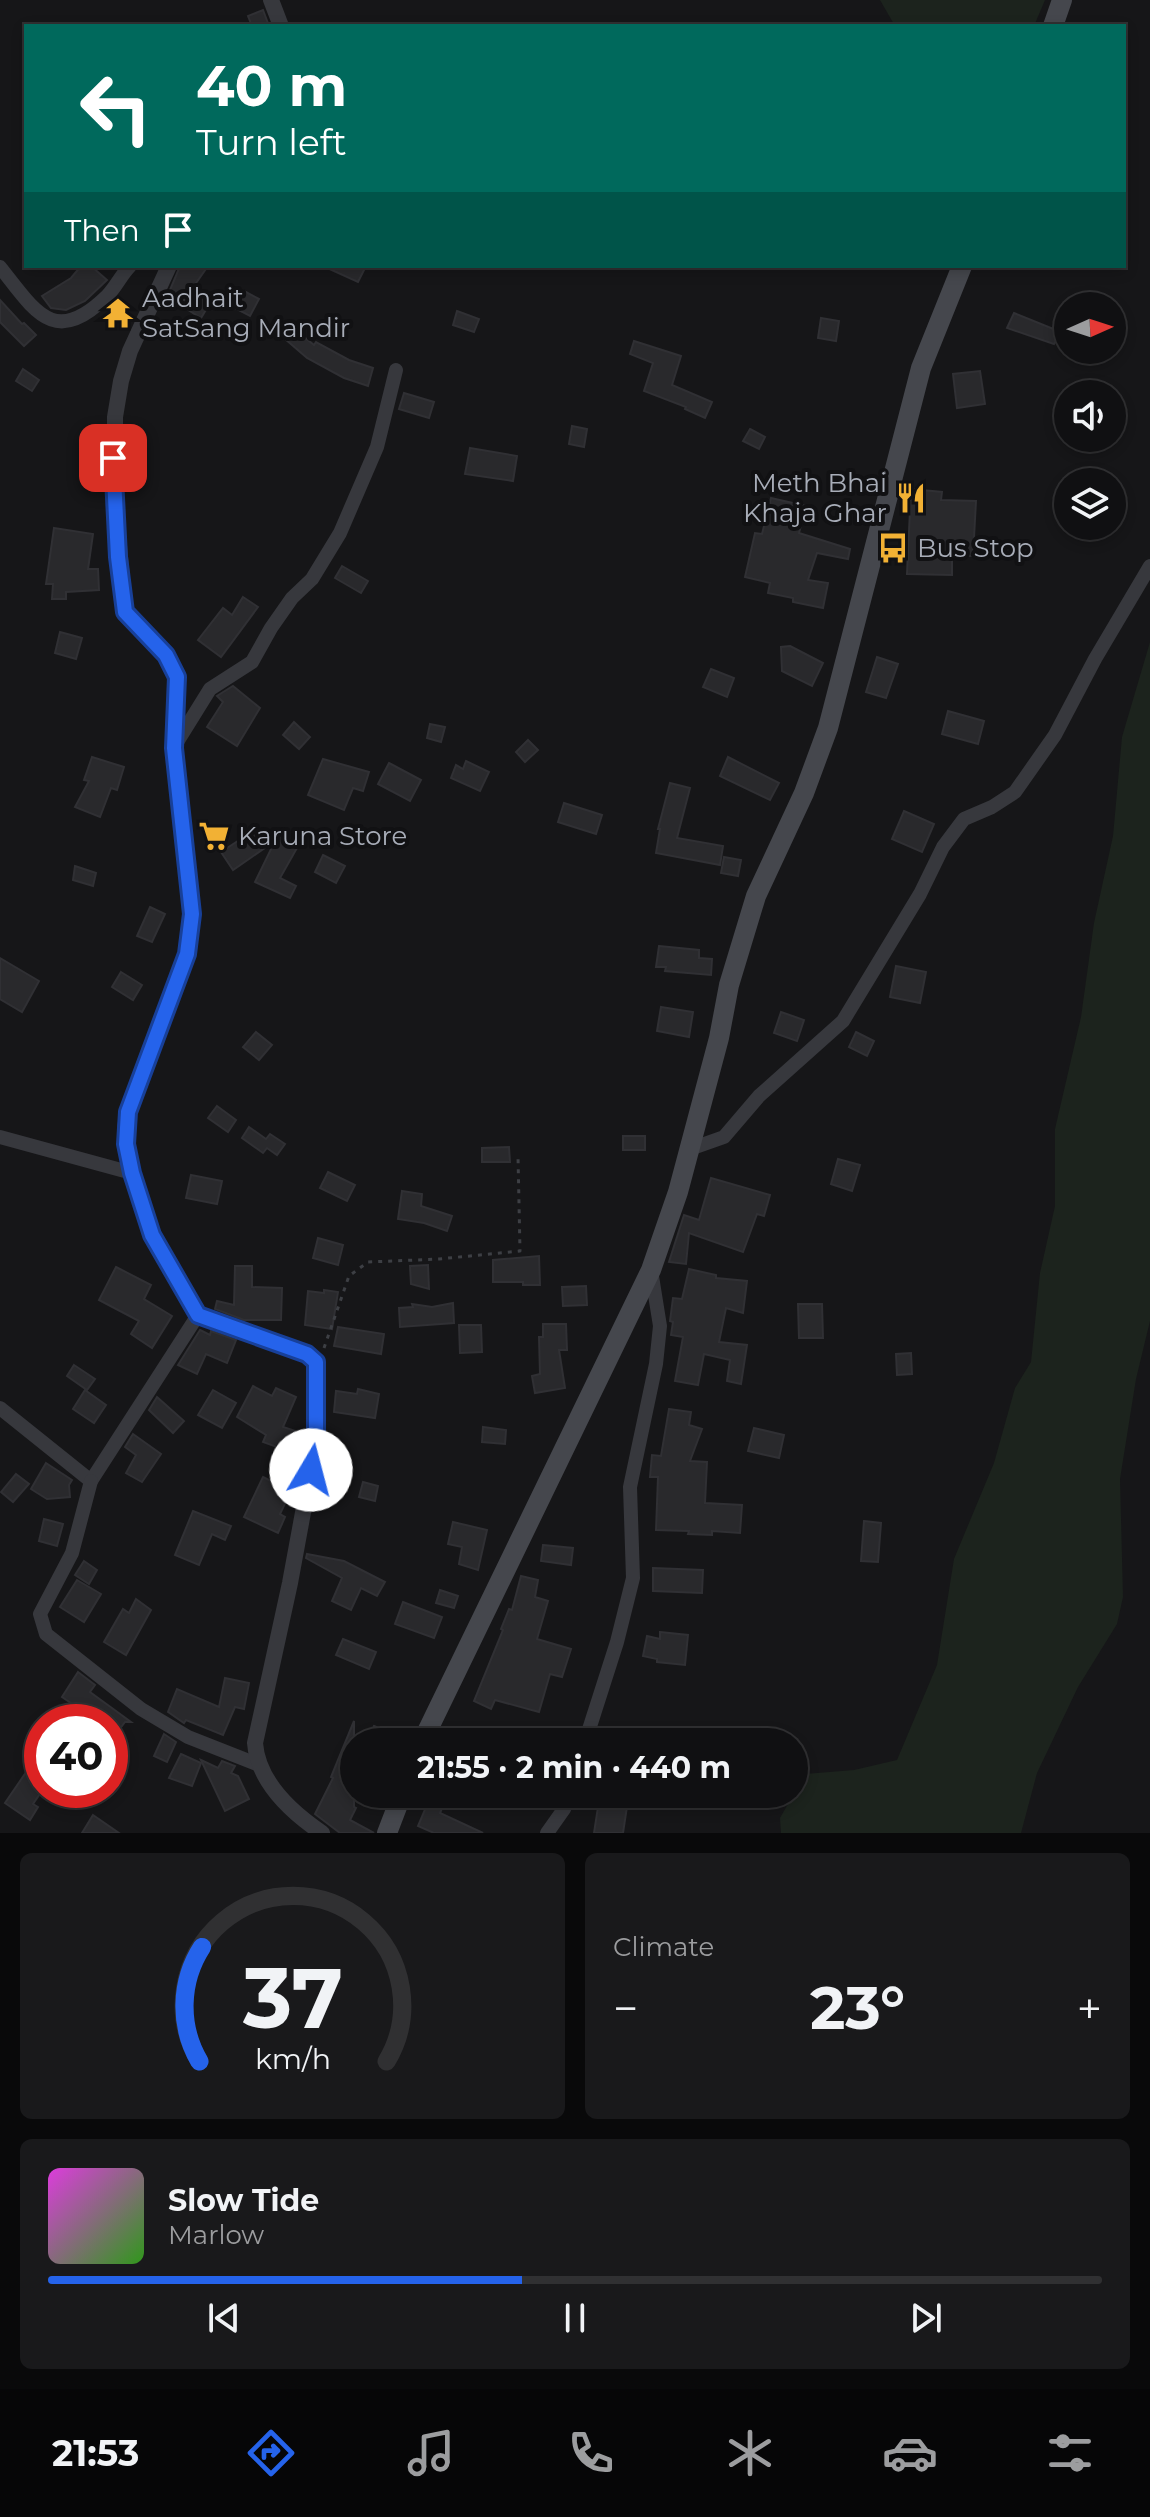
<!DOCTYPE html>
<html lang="en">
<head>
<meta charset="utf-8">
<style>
	:root { --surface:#101012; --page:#19191b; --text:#f1f3f6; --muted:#9c9d9f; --line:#303032; --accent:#2563eb }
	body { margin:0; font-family:Montserrat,sans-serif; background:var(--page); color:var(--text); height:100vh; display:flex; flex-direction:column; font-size:30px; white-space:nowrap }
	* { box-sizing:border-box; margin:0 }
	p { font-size:26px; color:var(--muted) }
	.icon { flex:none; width:44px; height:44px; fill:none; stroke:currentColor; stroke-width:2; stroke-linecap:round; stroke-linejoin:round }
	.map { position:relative; height:1833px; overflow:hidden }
	.panel { display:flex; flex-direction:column; gap:20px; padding:20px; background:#09090a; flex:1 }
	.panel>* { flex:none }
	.guide { position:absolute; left:24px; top:24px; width:1102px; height:244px; border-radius:0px; box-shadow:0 4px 12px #0003,0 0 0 2px var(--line); background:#00695c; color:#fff; overflow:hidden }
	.needle { width:52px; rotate:87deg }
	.controls { position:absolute; left:1054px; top:292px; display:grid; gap:16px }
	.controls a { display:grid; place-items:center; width:72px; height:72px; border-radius:50%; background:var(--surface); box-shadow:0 4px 12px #0003,0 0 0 2px var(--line); font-size:40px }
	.speed { position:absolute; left:24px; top:1704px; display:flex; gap:16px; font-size:40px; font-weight:700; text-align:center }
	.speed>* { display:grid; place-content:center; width:104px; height:104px; border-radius:50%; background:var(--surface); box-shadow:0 4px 12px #0003,0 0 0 2px var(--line); line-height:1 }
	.speed .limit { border:12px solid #d22; background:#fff; color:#111 }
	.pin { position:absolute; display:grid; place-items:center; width:68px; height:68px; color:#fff; margin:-34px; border-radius:16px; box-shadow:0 4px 12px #0006 }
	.me { position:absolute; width:88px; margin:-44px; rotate:8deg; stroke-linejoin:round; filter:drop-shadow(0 0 6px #0008) }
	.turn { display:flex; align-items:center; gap:28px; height:168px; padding:0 40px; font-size:36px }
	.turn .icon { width:104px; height:104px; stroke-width:2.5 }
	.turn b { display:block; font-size:56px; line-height:68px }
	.then { display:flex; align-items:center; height:76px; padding:0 40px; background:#0003; gap:16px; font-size:30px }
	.big { font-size:60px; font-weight:700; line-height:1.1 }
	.panel .widget { flex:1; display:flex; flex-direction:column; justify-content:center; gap:12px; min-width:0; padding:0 28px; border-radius:12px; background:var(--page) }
	.panel .dial { align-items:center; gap:0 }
	.dial svg { height:208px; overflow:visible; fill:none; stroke:var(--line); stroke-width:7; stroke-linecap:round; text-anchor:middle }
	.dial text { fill:var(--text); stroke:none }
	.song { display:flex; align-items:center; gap:24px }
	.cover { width:96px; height:96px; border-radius:12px; background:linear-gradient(135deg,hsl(300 70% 55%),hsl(110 70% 35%)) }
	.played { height:8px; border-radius:4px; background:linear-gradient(90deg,var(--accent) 45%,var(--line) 45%) }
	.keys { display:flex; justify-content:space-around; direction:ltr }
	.heat { display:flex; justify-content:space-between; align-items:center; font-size:44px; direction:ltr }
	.panel .tiles { flex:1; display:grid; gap:20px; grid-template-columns:1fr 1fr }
	.widget:last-child { grid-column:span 2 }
	.trip { position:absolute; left:340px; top:1728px; width:468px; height:80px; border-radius:40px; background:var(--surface); box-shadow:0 4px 12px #0003,0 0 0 2px var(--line); font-weight:700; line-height:80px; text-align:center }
	.menu { display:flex; height:128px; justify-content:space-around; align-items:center; background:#060607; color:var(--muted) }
	.menu .icon { width:56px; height:56px }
	.menu .active { color:var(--accent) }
	.menu b { font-size:36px; color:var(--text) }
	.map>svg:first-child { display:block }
</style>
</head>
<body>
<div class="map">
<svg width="1150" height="1833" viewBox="0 0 1150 1833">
	<rect width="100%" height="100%" fill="#161618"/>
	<g fill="#1c231d">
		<polygon points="880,0 1045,0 1034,26 895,26"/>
		<polygon points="1150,642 1150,1321 1136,1379 1120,1479 1123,1597 1117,1624 1078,1687 1037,1773 1021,1833 781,1833 780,1818 805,1774 854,1770 897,1760 937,1665 954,1559 994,1463 1015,1388 1031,1362 1040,1273 1055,1206 1055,1129 1081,1017 1094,923 1113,836 1122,737"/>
	</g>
	<g fill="#29292c" stroke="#303034" stroke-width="2">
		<polygon points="263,10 269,26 252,26 248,16"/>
		<polygon points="81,266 91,266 107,280 85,301 66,310 51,308 42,296 71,278"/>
		<polygon points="180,266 208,266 184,300 170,290"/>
		<polygon points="323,266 366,266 358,282"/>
		<polygon points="242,290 259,299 250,316 233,307"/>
		<polygon points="192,291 210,303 201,318 182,306"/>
		<polygon points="0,300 22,324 24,323 36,335 24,346 0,322"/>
		<polygon points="457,311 479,319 474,332 453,325"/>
		<polygon points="1014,313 1061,332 1054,344 1007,328"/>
		<polygon points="821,318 839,321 836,341 818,338"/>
		<polygon points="292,327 314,345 316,342 349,360 373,368 368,386 344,378 307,358 284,338"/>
		<polygon points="634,341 681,356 672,385 712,402 705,418 685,409 686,407 644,391 653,363 630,354"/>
		<polygon points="23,369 39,380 32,391 16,381"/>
		<polygon points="980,371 985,404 957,408 953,374"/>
		<polygon points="404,393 434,402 429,418 399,409"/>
		<polygon points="572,426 587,429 584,447 569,444"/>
		<polygon points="750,429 765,437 759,449 743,441"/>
		<polygon points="470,448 517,456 513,481 465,474"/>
		<polygon points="911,489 942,492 941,500 976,501 973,556 952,555 952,575 907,574"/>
		<polygon points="771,498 806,506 799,533 850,549 848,559 817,553 808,580 828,583 823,608 793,602 793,598 768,593 770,583 745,577 755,533 762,534"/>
		<polygon points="54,528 93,534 88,569 98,569 99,590 66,592 66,599 52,599 53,584 46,584"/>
		<polygon points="342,566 368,581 361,593 335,578"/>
		<polygon points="243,597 258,607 221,657 198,640 223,608 232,615"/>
		<polygon points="60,632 82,638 76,659 55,653"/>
		<polygon points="790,646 823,663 812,686 782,671 781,647"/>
		<polygon points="877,657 898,664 886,698 866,692"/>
		<polygon points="711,669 734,678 727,697 703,687"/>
		<polygon points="233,686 260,708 237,746 207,727 223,702 217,696"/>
		<polygon points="948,711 984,721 978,744 942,734"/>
		<polygon points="294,722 310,737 299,749 283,735"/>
		<polygon points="430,724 445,727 441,742 427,738"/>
		<polygon points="528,740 538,750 525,762 516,752"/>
		<polygon points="92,757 124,767 117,790 111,788 100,817 75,807 89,781 84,780"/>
		<polygon points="728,757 779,783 770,800 720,776"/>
		<polygon points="323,759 369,772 363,791 353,788 344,810 308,795"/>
		<polygon points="466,761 489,772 480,791 451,778 456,765 463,769"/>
		<polygon points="389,763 421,780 410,801 378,784"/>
		<polygon points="670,783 690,788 677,838 723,846 720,865 656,853 660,829 658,829"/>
		<polygon points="564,803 602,815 596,834 558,822"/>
		<polygon points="904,811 934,824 922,852 892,839"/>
		<polygon points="255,826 276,840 283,834 297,848 280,878 296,886 290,898 255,882 275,841 233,870 221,852 250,833"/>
		<polygon points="323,855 345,866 336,883 315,872"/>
		<polygon points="724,857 741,860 738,876 721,873"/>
		<polygon points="75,866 96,873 93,886 73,880"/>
		<polygon points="150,907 165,914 152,942 137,936"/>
		<polygon points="659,946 699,950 699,958 712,959 711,975 665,971 666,967 656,967"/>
		<polygon points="0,958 39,981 22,1012 0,999"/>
		<polygon points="896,966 926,972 920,1003 890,997"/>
		<polygon points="121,972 142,985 133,1000 112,987"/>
		<polygon points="661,1007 693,1012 689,1037 657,1031"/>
		<polygon points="781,1012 804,1020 797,1041 774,1033"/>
		<polygon points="256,1032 272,1045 259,1060 243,1047"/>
		<polygon points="856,1032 874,1041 867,1056 849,1047"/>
		<polygon points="217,1106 236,1120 228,1132 208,1118"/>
		<polygon points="249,1127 266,1139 270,1134 285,1144 277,1155 267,1148 263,1153 242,1138"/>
		<rect x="623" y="1136" width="22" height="14"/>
		<polygon points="509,1147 510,1162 482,1162 482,1148"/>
		<polygon points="838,1159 860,1165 852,1191 831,1184"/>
		<polygon points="328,1172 355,1185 347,1201 320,1188"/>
		<polygon points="191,1175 222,1181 217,1204 186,1198"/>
		<polygon points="711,1178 770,1195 764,1216 757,1214 743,1252 689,1233 686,1264 669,1262 684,1215 699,1220"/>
		<polygon points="402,1191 422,1194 421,1206 452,1216 447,1231 424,1223 398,1219"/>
		<polygon points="318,1238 343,1245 338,1265 313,1258"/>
		<polygon points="539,1256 540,1285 523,1285 523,1282 493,1282 493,1260"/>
		<polygon points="428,1265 429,1289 411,1284 410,1266"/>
		<polygon points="235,1266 252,1266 252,1287 282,1288 281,1320 244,1320 215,1309 217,1301 234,1305"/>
		<polygon points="116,1267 151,1285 144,1299 172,1316 152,1348 131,1334 139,1321 99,1300"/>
		<polygon points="689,1269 716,1275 716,1278 747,1281 743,1313 726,1308 719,1342 747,1345 741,1384 727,1381 730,1360 704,1354 698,1385 675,1381 683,1337 671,1335 673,1322 670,1321 673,1298 682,1299"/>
		<polygon points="586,1286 587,1305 563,1306 562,1287"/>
		<polygon points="324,1290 338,1292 332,1329 305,1325 308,1291 324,1293"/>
		<polygon points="453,1303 454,1323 400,1327 399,1308 413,1307 412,1304 432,1307"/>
		<polygon points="798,1304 822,1304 823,1338 799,1338"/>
		<polygon points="543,1324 566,1324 567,1350 559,1350 565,1388 535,1393 532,1376 540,1374 539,1337 543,1337"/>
		<polygon points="459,1325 481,1325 482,1352 460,1353"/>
		<polygon points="338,1327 384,1334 381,1354 334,1346"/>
		<polygon points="200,1330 210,1335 211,1331 236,1340 227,1363 206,1354 197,1374 178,1365"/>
		<polygon points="911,1353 912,1374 897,1375 896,1354"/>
		<polygon points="74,1365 95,1379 87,1390 67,1376"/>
		<polygon points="253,1386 272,1396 276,1388 296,1397 283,1427 295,1431 288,1451 263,1442 266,1435 237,1417"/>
		<polygon points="358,1389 379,1394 375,1418 334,1412 336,1391 357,1394"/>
		<polygon points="85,1390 106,1405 94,1423 73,1409"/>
		<polygon points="213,1390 236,1403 222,1428 198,1415"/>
		<polygon points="157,1397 184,1421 173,1433 149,1410"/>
		<polygon points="669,1409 691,1412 689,1425 702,1429 690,1461 707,1462 705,1503 742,1505 740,1533 712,1531 712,1535 688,1534 689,1531 656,1530 658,1477 650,1477 652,1455 661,1456"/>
		<polygon points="483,1427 506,1430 505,1444 482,1442"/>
		<polygon points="754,1428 784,1435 779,1458 748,1451"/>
		<polygon points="133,1434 161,1454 142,1482 126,1473 136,1455 125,1447"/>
		<polygon points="46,1463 72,1480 69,1485 70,1497 47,1499 31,1489"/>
		<polygon points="16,1474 29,1484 13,1502 1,1492"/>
		<polygon points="263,1477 291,1491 280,1514 285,1517 278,1533 244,1517"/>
		<polygon points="363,1482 378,1486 375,1501 359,1497"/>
		<polygon points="193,1511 231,1526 225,1540 212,1534 199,1565 175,1555"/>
		<polygon points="44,1519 63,1524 57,1546 39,1541"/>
		<polygon points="864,1521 881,1523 878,1562 861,1561"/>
		<polygon points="453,1522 487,1530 478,1570 459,1564 462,1547 448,1544"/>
		<polygon points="543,1545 573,1548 571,1565 541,1561"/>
		<polygon points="307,1554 344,1561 385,1582 377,1596 361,1588 351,1610 332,1601 342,1578 306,1558"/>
		<polygon points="84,1561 97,1570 89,1584 75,1575"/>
		<polygon points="653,1568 703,1570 702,1593 653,1591"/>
		<polygon points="521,1576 538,1580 535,1597 548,1601 537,1639 571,1649 562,1677 550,1674 539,1712 495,1700 491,1709 474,1701 503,1630 501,1629 509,1609 512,1610"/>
		<polygon points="77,1580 101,1594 84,1622 60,1607"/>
		<polygon points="440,1590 458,1596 454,1608 436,1603"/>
		<polygon points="136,1599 151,1610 126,1655 104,1642 123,1609 129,1613"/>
		<polygon points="403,1602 442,1617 434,1638 395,1624"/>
		<polygon points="660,1632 688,1635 685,1665 657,1662 657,1659 643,1656 647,1636 660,1639"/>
		<polygon points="343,1639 376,1652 369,1669 336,1655"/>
		<polygon points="78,1672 95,1685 90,1692 131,1722 125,1722 110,1742 110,1722 99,1722 62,1697"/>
		<polygon points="225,1678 249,1683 244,1709 235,1707 223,1735 186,1720 184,1723 168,1712 177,1689 219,1707"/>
		<polygon points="354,1721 354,1807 356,1808 350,1820 374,1833 340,1833 315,1814 333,1778 331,1777"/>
		<polygon points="374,1726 409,1741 409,1742 377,1742 369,1739"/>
		<polygon points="164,1734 176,1742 167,1762 154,1756"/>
		<polygon points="181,1754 201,1763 192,1786 169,1778"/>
		<polygon points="201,1760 218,1768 222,1761 235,1766 231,1773 238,1776 249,1799 225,1811"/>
		<polygon points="31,1765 42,1773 42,1791 33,1804 38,1807 30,1820 5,1803"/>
		<polygon points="600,1794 619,1794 618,1798 628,1800 623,1833 594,1833"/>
		<polygon points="429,1800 443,1806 440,1813 483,1833 434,1833 418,1826"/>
		<polygon points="93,1815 119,1833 82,1833"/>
	</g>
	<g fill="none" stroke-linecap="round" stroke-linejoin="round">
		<polyline stroke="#3d3f44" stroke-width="3" stroke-dasharray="4 6" stroke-linecap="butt" points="324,1348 349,1276 368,1262 439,1259 520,1251 518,1156"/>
		<g stroke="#37383d" stroke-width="14">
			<path d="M0,267C35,311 54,348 107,296C116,287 121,275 130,266"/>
			<polyline points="174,747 210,689 252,662 271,628 292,598 312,579 340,533 377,447 396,370"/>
			<polyline points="0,1137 132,1173"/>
			<polyline points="690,1149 724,1137 759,1096 843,1021 920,894 943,847 964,819 992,807 1015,792 1055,735 1095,659 1150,566"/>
			<polyline points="0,1408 91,1481 198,1315"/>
			<polyline points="91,1481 72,1553 40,1614 46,1634 141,1709 188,1737 259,1765"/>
			<polyline points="585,1742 617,1642 633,1578 630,1487 656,1364 660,1326 651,1270"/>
			<polyline points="547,1833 564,1809 569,1794"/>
		</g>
		<g stroke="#37383d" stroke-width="16">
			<polyline points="271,0 281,26"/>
			<path d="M169,266L130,351L121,381L115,417V501L125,612L166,655L177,677L174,748L192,914L187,954L128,1112L125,1128L132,1173L152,1235L198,1315L307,1354L316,1362L318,1376L316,1442L290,1583L255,1743C258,1782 291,1812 322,1833"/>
		</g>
		<g stroke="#45474d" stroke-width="20">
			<polyline points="1053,26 1062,0"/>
			<polyline points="422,1742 651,1270 678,1192 719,1038 729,985 756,896 804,793 828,728 921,368 962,266"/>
			<polyline points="387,1833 402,1794"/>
		</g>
	</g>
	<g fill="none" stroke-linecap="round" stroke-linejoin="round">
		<g stroke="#184099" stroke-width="20">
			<polyline id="route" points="113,458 118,557 125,612 166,655 177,677 174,748 192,914 187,954 128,1112 126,1144 132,1173 152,1235 198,1315 307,1354 316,1362 316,1442 311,1470"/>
		</g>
		<use href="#route" stroke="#2563eb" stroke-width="14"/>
	</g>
	<defs>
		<g id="temple-bare" transform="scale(2.4)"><path d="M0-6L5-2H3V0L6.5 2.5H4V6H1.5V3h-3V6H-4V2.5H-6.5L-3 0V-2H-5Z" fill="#f2b134" stroke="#111113" stroke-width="2.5" paint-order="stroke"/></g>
		<g id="restaurant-bare" transform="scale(2.4)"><path d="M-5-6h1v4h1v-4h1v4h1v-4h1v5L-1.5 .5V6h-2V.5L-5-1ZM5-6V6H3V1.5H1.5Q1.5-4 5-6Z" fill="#f2b134" stroke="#111113" stroke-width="2.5" paint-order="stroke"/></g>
		<g id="bus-bare" transform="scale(2.4)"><path d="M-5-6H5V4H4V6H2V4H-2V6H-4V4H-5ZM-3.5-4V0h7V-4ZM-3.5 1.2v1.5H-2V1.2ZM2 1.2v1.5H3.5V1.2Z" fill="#f2b134" stroke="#111113" stroke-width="2.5" paint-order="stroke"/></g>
		<g id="supermarket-bare" transform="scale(2.4)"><path d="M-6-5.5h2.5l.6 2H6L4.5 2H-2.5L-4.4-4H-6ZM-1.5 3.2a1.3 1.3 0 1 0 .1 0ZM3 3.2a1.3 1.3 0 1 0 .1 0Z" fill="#f2b134" stroke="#111113" stroke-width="2.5" paint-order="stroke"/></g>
	</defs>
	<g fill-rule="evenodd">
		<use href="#temple-bare" x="118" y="313"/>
		<use href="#restaurant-bare" x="911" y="498"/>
		<use href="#bus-bare" x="893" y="548"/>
		<use href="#supermarket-bare" x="214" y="836"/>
	</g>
	<g text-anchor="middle" stroke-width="8" stroke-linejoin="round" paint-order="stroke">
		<g font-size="26" fill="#a8adb8" stroke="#111113" text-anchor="start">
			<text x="142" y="307">Aadhait<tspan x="142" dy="30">SatSang Mandir</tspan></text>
			<text x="887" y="492" text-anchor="end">Meth Bhai<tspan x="887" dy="30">Khaja Ghar</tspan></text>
			<text x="917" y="557">Bus Stop</text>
			<text x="238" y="845">Karuna Store</text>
		</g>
	</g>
</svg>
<div class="controls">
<a><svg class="needle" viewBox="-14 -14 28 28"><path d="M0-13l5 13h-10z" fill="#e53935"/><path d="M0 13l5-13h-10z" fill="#9c9d9f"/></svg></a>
<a><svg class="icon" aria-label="sound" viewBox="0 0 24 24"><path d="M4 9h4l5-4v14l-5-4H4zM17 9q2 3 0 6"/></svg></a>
<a><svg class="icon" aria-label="layers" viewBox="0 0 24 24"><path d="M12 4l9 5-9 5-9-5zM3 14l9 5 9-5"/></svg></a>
</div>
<div class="speed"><div class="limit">40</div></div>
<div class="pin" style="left:113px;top:458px;background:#d93025"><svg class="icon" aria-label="arrive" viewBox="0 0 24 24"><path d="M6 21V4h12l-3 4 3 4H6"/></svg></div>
<svg class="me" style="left:311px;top:1470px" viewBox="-20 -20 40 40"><circle r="19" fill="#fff"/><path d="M0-13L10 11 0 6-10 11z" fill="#2563eb"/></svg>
<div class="trip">21:55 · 2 min · 440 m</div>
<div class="guide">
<div class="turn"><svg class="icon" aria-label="left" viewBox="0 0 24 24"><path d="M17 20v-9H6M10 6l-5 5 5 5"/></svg><div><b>40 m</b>Turn left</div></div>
<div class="then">Then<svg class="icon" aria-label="arrive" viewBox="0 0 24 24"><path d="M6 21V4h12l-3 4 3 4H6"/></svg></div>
</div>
</div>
<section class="panel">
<div class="tiles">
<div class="widget dial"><svg viewBox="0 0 100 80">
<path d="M14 69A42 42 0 1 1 86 69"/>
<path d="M14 69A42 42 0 0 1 15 25" stroke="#2563eb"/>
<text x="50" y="56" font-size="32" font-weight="700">37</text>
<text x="50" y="72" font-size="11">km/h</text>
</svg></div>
<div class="widget"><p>Climate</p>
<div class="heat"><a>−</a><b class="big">23°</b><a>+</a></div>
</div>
<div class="widget">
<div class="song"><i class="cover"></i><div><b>Slow Tide</b><p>Marlow</p></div></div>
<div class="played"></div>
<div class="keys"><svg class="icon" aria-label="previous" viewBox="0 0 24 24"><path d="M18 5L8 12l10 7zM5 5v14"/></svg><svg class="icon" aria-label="pause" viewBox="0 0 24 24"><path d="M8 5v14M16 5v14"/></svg><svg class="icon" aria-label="next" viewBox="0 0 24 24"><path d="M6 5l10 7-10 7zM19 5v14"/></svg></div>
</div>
</div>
</section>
<nav class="menu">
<b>21:53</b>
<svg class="icon active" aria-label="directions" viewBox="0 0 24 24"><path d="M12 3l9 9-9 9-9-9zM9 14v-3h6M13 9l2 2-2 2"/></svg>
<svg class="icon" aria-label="music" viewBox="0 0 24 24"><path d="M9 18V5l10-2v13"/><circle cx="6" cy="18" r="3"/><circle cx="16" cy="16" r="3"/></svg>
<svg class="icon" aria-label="phone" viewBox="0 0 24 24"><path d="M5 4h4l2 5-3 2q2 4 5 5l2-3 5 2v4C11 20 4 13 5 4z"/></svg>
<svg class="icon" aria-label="climate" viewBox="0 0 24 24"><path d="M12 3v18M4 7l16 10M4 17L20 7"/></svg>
<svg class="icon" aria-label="car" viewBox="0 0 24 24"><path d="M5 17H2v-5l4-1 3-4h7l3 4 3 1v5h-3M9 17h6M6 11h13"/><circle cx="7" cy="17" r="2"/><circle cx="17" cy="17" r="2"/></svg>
<svg class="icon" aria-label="filters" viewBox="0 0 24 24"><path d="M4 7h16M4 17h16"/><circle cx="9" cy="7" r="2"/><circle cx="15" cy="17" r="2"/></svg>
</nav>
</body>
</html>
